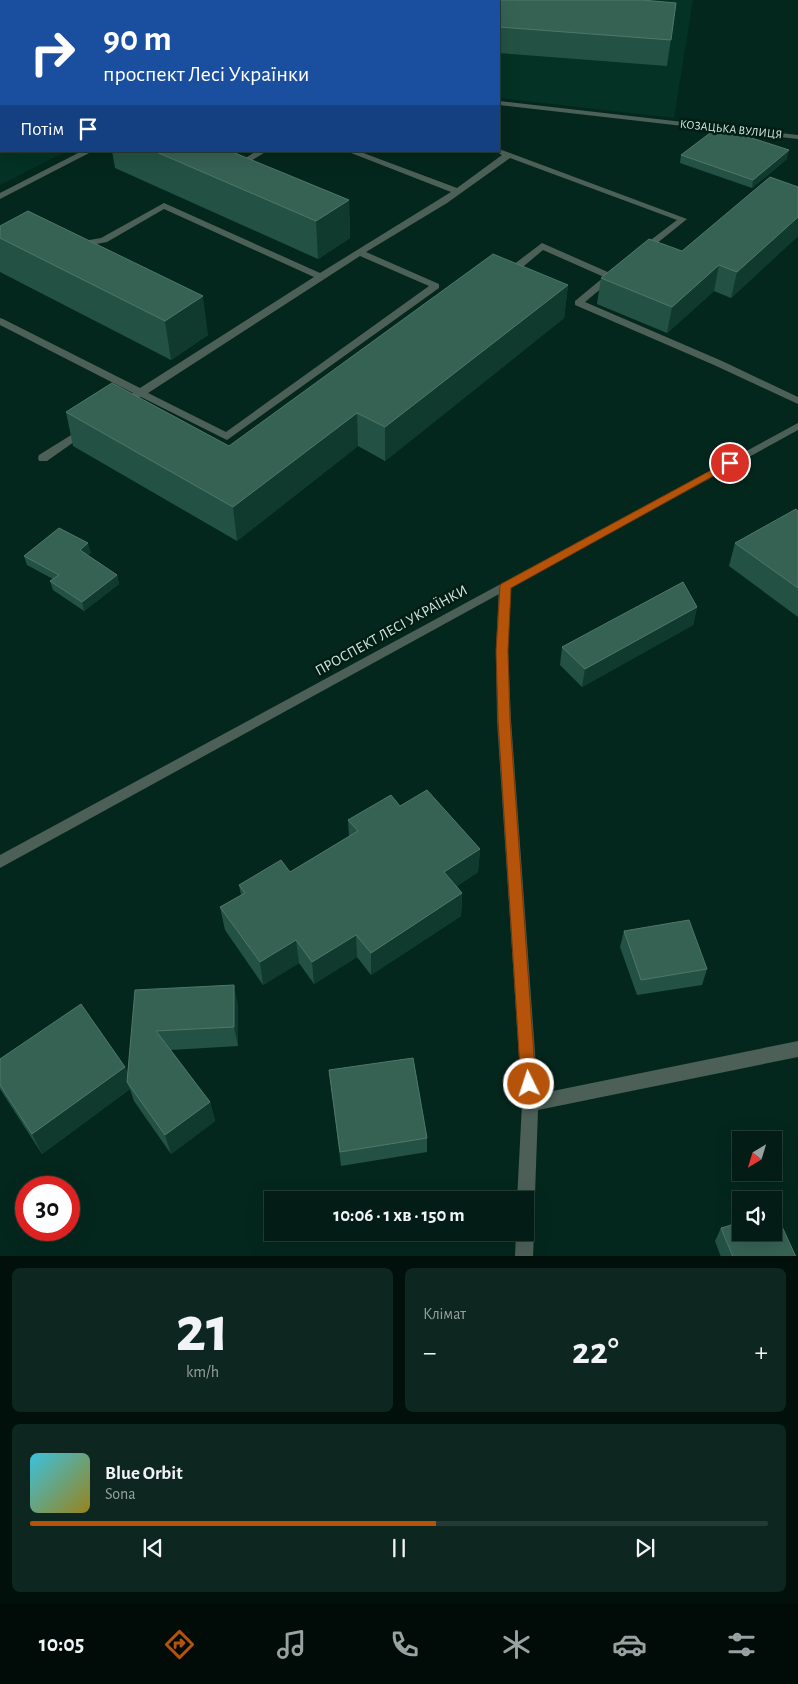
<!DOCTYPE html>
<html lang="uk">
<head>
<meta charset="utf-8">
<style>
	:root { --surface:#031d16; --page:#0d261f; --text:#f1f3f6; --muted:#97a2a1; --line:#243b35; --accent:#b45309 }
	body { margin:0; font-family:"Alegreya Sans",sans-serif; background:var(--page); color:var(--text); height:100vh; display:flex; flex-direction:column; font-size:19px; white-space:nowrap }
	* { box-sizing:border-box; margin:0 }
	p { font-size:16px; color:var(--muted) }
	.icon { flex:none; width:28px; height:28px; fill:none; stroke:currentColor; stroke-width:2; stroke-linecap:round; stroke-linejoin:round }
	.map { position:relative; height:1256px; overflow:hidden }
	.sheet { display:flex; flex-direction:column; gap:12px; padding:12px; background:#02100c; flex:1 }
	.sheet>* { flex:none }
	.banner { position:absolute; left:0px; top:0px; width:500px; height:152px; box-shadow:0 5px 20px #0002,0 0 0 1px var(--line); background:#1a4fa0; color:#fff; overflow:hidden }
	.needle { width:32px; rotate:218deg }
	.tools { position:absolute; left:732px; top:1131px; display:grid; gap:10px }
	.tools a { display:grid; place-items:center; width:50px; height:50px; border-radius:0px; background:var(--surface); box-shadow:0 5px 20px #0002,0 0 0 1px var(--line); font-size:25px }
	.speed { position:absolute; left:15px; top:1176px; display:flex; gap:10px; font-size:25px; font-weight:700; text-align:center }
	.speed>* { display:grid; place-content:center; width:65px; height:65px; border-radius:50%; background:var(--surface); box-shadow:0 5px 20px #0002,0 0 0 1px var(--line); line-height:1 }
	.speed .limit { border:8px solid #d22; background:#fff; color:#111 }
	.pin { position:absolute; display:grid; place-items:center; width:42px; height:42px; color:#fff; margin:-21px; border:2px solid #fff; border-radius:50%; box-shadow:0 1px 5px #0007 }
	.me { position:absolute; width:55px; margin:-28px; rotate:356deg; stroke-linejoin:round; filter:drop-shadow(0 0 4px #0008) }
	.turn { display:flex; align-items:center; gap:18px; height:105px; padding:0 20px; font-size:22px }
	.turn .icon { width:65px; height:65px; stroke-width:2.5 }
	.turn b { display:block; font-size:35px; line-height:42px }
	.then { display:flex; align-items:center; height:48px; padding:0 20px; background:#0003; gap:10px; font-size:19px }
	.big { font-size:38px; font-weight:700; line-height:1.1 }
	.sheet .card { flex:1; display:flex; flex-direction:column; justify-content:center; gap:8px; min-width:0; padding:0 18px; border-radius:8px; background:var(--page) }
	.sheet .dial { align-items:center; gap:0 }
	.dial b { font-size:65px; line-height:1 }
	.song { display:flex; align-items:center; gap:15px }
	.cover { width:60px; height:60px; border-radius:8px; background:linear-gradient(135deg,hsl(190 70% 55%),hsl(50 70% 35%)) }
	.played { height:5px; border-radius:2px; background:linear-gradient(90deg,var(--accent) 55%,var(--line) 55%) }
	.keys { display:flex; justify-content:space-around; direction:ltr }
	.heat { display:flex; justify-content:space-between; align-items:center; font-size:28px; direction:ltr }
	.sheet .tiles { flex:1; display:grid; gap:12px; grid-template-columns:1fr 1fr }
	.card:last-child { grid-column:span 2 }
	.trip { position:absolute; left:264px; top:1191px; width:270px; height:50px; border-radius:0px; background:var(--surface); box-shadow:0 5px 20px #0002,0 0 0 1px var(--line); font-weight:700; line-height:50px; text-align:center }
	.tab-bar { display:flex; height:80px; justify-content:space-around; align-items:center; background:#010c09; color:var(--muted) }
	.tab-bar .icon { width:35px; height:35px }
	.tab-bar .selected { color:var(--accent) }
	.tab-bar b { font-size:22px; color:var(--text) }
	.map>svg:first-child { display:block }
</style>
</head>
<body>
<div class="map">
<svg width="798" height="1257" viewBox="0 0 798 1257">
	<rect width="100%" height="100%" fill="#04271d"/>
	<g fill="#043225">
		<polygon points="325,0 693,0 674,118 499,98 499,1"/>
		<polygon points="0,149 1,151 67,151 0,185"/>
	</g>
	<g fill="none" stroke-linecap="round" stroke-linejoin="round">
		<g fill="#4c6058" fill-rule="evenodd">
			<rect x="247" y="0" width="6" height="1"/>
			<rect x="0" y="6" width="1" height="4"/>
			<rect x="0" y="75" width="1" height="4"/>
			<polygon points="499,101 798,135 798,139 499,105"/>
			<path d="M499,149L687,219L645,253H639V249L677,220L510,158L447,203L366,252L439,284V288L227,440L141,397L134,400L130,399L129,397L133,393L0,325V318L3,319L140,388L314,277L164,209L107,242L75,248L72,247V243L101,238L164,203L320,273L451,192L346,151H358L457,188L502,155L495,151H499ZM360,256L429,286L226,432L148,393Z"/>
			<polygon points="82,151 93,151 0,199 0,193"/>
			<polygon points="257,151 267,151 238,169 231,167"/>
			<polygon points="542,243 610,273 615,273 615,277 585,302 722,361 798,397 798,404 714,365 575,305 575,301 604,277 543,250 512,276 505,275 505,271"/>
			<polygon points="84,427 89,430 88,432 47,461 39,461 38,458 39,455"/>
			<polygon points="505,582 511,586 508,651 511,720 538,1094 798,1041 798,1057 538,1110 534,1222 532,1227 534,1232 533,1257 515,1257 516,1232 525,1232 525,1200 517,1200 522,1104 497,720 496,651 499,586"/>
		</g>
		<polygon fill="#4c6058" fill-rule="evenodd" points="798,423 798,430 0,868 0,855"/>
	</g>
	<g fill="#235244">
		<polygon points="19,0 148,0 148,1 22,1"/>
		<rect x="281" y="0" width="41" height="1"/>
		<polygon points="499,1 676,3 667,66 499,53"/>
		<polygon points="112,151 230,151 349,200 350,238 318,259 115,168"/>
		<polygon points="681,155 787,159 752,188 680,163"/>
		<polygon points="798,187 798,236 731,298 714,291 667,333 597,304 601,278 682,251"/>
		<polygon points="0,238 208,335 171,360 0,272"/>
		<polygon points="568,285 564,318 385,461 358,446 237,541 73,446 66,412 229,446"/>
		<polygon points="798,511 798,617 729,566 735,543"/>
		<polygon points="91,553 87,555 117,575 119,584 84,611 53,590 50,581 53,579 27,565 24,556"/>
		<polygon points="697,607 693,625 582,687 560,665 562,647"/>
		<polygon points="400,806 480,849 478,872 457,886 462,893 461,916 371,975 357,957 314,984 299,963 263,985 225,930 220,907 241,895 239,885 290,872 349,836 348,820"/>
		<polygon points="624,931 707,969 702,985 637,995 620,947"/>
		<polygon points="135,990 238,1005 238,1046 171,1050 210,1102 215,1121 171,1154 134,1101 130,1089 42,1154 0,1089 0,1059 125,1067 128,1074"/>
		<polygon points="329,1070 427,1138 427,1152 341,1166"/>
		<polygon points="735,1215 796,1257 721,1257 715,1241 721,1228 730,1225"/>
	</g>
	<g fill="#0f3a2d">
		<polygon points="113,0 148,0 148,1 110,1"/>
		<polygon points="789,150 787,159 752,188 753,180"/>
		<polygon points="349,200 350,238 318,259 316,221"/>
		<polygon points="798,217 798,236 731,298 737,272"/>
		<polygon points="719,265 714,291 667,333 672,307"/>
		<polygon points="568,285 564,318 385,461 385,427"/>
		<polygon points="203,296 208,335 171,360 165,321"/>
		<polygon points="357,413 358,446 237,541 233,507"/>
		<polygon points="88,543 91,553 82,560 80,550"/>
		<polygon points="117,575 119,584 84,611 82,602"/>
		<polygon points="697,607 693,625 582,687 585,669"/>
		<polygon points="480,849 478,872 443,895 444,872"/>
		<polygon points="462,893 461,916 371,975 371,953"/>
		<polygon points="356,935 357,957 314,984 312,962"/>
		<polygon points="296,940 299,963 263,985 260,962"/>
		<polygon points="234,985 238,1005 238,1046 234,1027"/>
		<polygon points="125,1067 133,1087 127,1082 130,1089 42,1154 32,1134"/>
		<polygon points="210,1102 215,1121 171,1154 165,1135"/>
	</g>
	<g fill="#366254" stroke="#4f776a">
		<polygon points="97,0 113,0 110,1 100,1"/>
		<polygon points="381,0 642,0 676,3 671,40 499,27 499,1 381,1"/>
		<polygon points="718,127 789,150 753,180 681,155"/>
		<polygon points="154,151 230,151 349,200 316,221"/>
		<polygon points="770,177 798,187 798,217 737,272 719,265 672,307 601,278 649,239 682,251"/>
		<polygon points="28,211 203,296 165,321 0,238 0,226"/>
		<polygon points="493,254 568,285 385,427 357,413 233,507 66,412 112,383 229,446"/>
		<polygon points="796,509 798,511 798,588 735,543"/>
		<polygon points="59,528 88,543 80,550 117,575 82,602 50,581 59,575 24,556"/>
		<polygon points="683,582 697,607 585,669 562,647"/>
		<polygon points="427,790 480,849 444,872 462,893 371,953 356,935 312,962 296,940 260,962 220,907 245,893 239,885 281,860 290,872 358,831 348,820 391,795 400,806"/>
		<polygon points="689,920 707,969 641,980 624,931"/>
		<polygon points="234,985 234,1027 156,1031 210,1102 165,1135 127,1082 135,990"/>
		<polygon points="81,1004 125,1067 32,1134 0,1085 0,1059"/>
		<polygon points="413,1058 427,1138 340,1152 329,1070"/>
		<polygon points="774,1209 796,1257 733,1257 721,1228 739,1223 735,1215 741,1213 741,1232 774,1232"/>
	</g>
	<polygon fill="#b45309" stroke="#753606" points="730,460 735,463 733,465 511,588 508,651 510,720 536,1084 534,1090 529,1092 524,1090 521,1084 498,720 496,651 500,586 501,584"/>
	<g text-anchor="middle" stroke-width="5" stroke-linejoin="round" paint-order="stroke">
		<g font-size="12" fill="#d4e6df" stroke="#001e14">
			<text transform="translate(731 129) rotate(6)" y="4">КОЗАЦЬКА ВУЛИЦЯ</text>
		</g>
		<g font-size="15" fill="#d4e6df" stroke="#001e14">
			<text transform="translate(391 630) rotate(-29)" y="5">ПРОСПЕКТ ЛЕСІ УКРАЇНКИ</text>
		</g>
	</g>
</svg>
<div class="tools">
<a><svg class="needle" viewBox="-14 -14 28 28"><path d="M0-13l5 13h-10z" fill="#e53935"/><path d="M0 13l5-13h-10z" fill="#97a2a1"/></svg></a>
<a><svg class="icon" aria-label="sound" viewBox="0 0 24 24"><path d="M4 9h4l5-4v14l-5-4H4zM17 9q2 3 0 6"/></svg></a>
</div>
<div class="speed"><div class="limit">30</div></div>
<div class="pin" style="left:730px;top:463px;background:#d93025"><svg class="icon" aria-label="arrive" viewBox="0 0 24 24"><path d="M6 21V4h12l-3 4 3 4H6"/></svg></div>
<svg class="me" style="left:529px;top:1084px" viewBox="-20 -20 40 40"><circle r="17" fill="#b45309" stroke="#fff" stroke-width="3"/><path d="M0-11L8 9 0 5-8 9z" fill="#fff"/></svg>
<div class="trip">10:06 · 1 хв · 150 m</div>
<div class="banner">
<div class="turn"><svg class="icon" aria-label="right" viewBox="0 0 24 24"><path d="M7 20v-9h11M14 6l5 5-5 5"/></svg><div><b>90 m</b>проспект Лесі Українки</div></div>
<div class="then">Потім<svg class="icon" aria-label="arrive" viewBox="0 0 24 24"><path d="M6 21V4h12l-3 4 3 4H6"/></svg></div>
</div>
</div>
<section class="sheet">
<div class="tiles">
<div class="card dial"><b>21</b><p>km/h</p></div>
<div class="card"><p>Клімат</p>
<div class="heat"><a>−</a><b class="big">22°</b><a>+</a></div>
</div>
<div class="card">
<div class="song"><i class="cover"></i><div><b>Blue Orbit</b><p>Sona</p></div></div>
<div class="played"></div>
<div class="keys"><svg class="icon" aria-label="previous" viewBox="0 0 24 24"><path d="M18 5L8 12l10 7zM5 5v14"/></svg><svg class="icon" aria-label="pause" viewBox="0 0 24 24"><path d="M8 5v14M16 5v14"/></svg><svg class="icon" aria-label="next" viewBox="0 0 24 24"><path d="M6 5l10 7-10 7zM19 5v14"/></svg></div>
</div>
</div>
</section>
<nav class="tab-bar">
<b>10:05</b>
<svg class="icon selected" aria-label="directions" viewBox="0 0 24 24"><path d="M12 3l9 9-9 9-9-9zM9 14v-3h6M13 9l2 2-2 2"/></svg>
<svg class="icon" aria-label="music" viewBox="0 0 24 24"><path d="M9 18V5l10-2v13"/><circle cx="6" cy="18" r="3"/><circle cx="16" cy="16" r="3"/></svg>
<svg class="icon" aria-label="phone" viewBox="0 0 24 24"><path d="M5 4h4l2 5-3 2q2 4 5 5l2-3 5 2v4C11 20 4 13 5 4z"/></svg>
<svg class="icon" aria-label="climate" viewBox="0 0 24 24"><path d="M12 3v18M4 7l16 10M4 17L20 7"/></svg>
<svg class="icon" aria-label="car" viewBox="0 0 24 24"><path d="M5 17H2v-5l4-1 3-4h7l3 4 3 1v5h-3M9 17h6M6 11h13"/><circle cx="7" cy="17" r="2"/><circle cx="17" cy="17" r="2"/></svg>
<svg class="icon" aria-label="filters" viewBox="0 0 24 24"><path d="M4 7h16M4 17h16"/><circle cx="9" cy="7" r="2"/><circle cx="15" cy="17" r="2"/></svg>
</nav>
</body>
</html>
